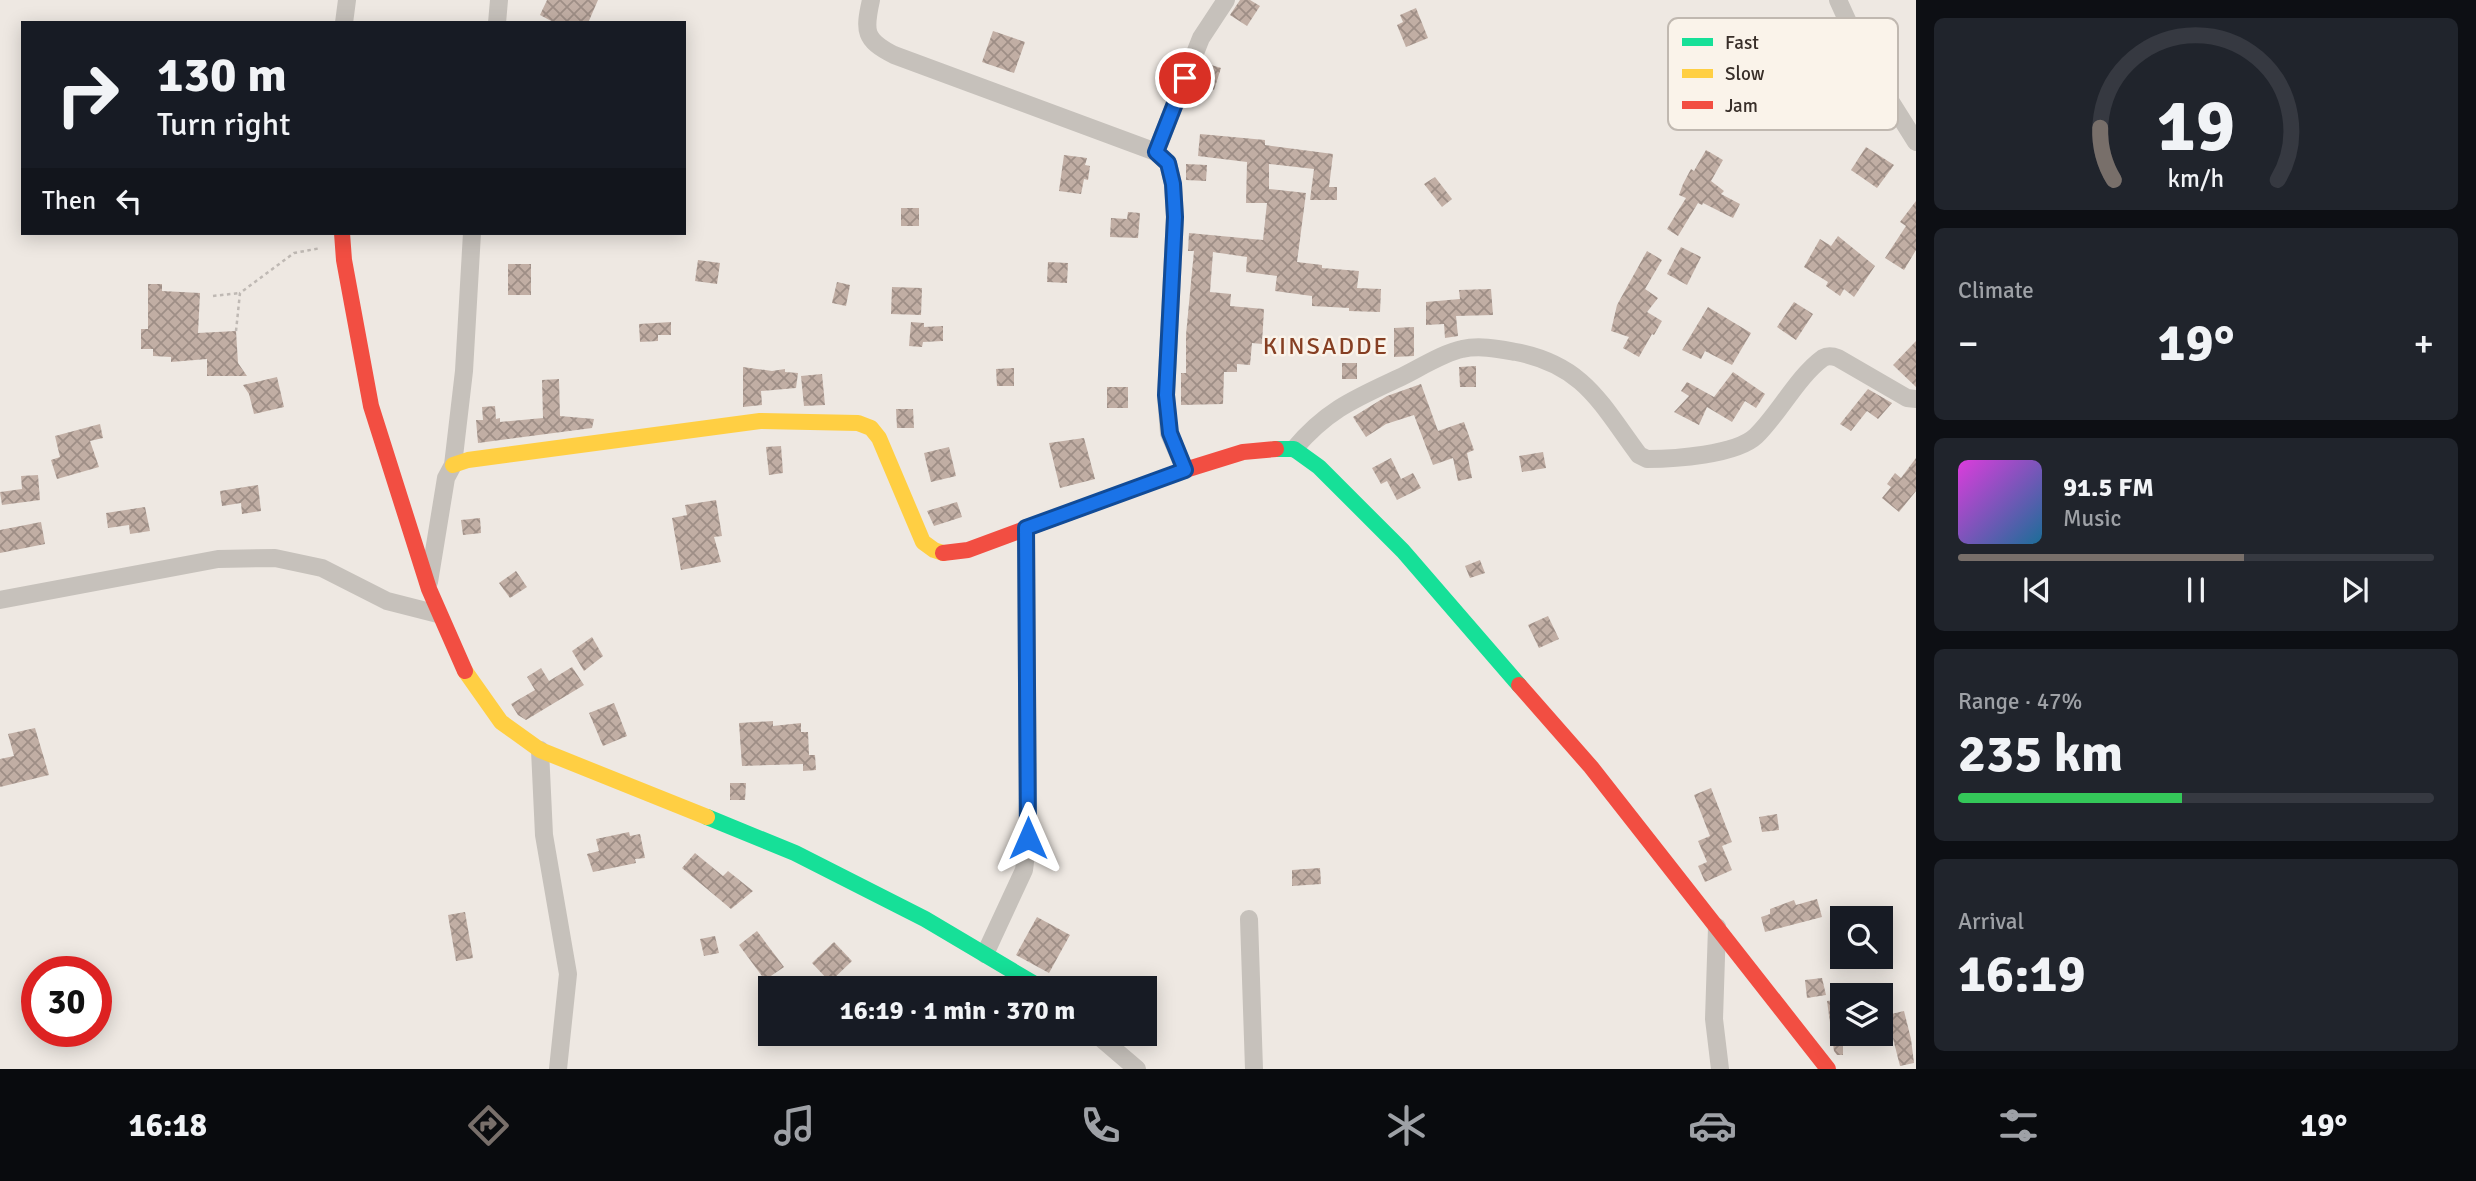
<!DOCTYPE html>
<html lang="en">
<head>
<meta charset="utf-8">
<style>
	:root { --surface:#171b24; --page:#20242c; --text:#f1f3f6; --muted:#9ea1a6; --line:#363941; --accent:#786f6a }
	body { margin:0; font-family:Signika,sans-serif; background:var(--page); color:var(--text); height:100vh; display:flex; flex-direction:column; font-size:26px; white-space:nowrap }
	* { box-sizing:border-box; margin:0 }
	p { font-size:23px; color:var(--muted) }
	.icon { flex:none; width:38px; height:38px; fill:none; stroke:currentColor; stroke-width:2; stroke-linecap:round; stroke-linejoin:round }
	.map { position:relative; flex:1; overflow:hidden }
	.panel { display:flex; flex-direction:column; gap:18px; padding:18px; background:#0d0f14; width:560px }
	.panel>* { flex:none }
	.top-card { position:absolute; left:21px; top:21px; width:665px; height:214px; border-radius:0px; box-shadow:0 4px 18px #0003; background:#171b24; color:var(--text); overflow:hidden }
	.tools { position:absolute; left:1830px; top:906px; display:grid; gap:14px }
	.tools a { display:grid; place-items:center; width:63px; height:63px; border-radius:0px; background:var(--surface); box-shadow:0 4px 18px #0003; font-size:35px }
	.speed { position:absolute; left:21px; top:956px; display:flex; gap:14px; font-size:35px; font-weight:700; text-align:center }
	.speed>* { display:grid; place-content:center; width:91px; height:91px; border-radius:50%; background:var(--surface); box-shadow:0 4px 18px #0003; line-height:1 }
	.speed .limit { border:10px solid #d22; background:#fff; color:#111 }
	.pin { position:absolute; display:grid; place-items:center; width:60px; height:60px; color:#fff; margin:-30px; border:4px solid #fff; border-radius:50%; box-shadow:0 2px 7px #0007 }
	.me { position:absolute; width:77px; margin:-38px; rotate:0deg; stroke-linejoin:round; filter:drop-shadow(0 0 5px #0008) }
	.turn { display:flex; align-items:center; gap:24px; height:147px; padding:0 21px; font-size:32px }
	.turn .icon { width:91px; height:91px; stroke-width:2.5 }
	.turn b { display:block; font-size:49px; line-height:60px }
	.then { display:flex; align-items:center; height:66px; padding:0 21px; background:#0003; gap:14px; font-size:26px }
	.big { font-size:52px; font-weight:800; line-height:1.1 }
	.panel .widget { flex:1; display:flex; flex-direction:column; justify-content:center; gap:10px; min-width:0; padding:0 24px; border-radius:10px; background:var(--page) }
	.panel .dial { align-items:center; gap:0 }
	.dial svg { height:182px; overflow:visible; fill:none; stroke:var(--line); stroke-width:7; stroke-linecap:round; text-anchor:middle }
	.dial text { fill:var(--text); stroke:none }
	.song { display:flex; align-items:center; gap:21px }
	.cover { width:84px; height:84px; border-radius:10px; background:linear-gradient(135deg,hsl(300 70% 55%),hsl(200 70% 35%)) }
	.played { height:7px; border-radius:4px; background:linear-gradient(90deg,var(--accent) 60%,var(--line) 60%) }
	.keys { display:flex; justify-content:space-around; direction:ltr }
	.heat { display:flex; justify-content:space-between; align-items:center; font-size:38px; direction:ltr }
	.charge { height:10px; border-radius:5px; background:linear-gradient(90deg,#34c759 47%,var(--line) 0) }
	.trip { position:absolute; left:758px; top:976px; width:399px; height:70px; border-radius:0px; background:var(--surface); box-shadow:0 4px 18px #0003; font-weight:800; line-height:70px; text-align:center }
	.dock { display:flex; height:112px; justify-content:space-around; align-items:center; background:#090b0e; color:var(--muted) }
	.dock .icon { width:49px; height:49px }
	.dock .current { color:var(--accent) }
	.dock b { font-size:32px; color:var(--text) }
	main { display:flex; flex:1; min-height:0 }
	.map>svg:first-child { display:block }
</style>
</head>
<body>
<main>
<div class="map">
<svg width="1916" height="1069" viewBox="0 0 1916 1069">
	<defs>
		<pattern id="building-cross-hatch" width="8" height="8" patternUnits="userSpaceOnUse" patternTransform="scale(1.75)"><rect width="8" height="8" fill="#c1aea4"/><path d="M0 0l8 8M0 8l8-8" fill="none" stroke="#9e8e86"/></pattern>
	</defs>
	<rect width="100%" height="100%" fill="#eee8e2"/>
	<g fill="url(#building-cross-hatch)">
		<polygon points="547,0 598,0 588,23 555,23 540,15"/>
		<polygon points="1240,0 1250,0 1260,6 1247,26 1230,15"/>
		<polygon points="1416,8 1428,38 1406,47 1397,25 1403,22 1400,15"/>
		<polygon points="993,31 1025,42 1014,73 982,62"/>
		<polygon points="1205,63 1221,68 1214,90 1198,84"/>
		<polygon points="1200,134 1265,140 1265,145 1333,154 1329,187 1337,187 1337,200 1310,200 1314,169 1269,164 1269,189 1306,193 1297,262 1322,265 1322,268 1359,271 1357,288 1381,289 1380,312 1349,311 1349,308 1312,306 1312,296 1275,291 1277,276 1246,272 1247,257 1213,252 1210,292 1231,294 1230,306 1264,309 1262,344 1252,343 1250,365 1237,364 1237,372 1224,372 1223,404 1181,405 1181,373 1186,373 1186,335 1194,251 1188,251 1189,233 1263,240 1267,203 1246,203 1247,162 1198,156"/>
		<polygon points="1866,147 1894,165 1877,188 1851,170"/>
		<polygon points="1706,150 1723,160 1711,181 1724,191 1721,194 1740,204 1733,218 1703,203 1702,205 1698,203 1678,236 1667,229 1686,198 1679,195 1683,184 1691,169 1694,171"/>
		<polygon points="1064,155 1087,158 1085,165 1090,166 1088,180 1084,179 1081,194 1059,191"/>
		<polygon points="1186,164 1207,165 1206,181 1186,180"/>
		<polygon points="1435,177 1452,199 1442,207 1424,184"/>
		<polygon points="1916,201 1916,250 1904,270 1885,258 1906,226 1900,222"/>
		<rect x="901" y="208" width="18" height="18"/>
		<polygon points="1128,212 1140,213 1138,238 1110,237 1111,218 1127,219"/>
		<polygon points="1838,236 1875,266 1854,297 1844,289 1840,296 1826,286 1828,282 1804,267 1820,239 1831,246"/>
		<polygon points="1681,247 1701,257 1687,285 1667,274"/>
		<polygon points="1647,251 1662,260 1645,289 1658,298 1647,312 1662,321 1654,335 1652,334 1639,357 1623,348 1629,337 1611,331 1617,305"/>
		<polygon points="698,260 720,263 717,284 695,281"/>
		<polygon points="1048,262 1068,263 1067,283 1047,282"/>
		<rect x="508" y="264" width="23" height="31"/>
		<polygon points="837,282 850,285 846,306 832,303"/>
		<polygon points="148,284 162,284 162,291 200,293 198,333 236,331 238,363 247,376 207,376 207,359 171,362 171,357 153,356 153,349 141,349 141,329 148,329"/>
		<polygon points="892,287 922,288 921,315 891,314"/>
		<polygon points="1491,289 1493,315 1456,316 1458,336 1445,338 1444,324 1426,325 1426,302 1460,299 1459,290"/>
		<polygon points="1794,302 1813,314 1796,340 1777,327"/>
		<polygon points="1708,307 1751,333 1732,365 1705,351 1701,359 1682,350"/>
		<polygon points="671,322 671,335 658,335 658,341 640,342 639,324"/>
		<polygon points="911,322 924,323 924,327 943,326 943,341 923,342 922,347 909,346"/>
		<polygon points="1414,327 1414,356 1394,357 1394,328"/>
		<polygon points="1916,341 1916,387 1893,365"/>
		<rect x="1342" y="363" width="15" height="16"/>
		<polygon points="1476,366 1476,387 1460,387 1459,367"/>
		<polygon points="743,367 772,371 785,369 785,372 798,373 796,388 761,391 762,405 743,407"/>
		<polygon points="1014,368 1014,386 997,386 996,369"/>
		<polygon points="1733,372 1765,394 1756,408 1745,401 1732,422 1707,407 1699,425 1674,412 1689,396 1681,391 1687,382 1714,397"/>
		<polygon points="822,374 825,405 804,406 801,376"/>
		<polygon points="277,377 284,407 254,414 249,394 243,385"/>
		<polygon points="559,379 560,416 594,419 592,428 478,443 476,420 483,420 482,407 495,406 496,419 500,418 500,422 543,418 542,380"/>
		<polygon points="1421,384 1438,431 1464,422 1474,450 1467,453 1472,478 1458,481 1453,458 1433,465 1414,415 1386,424 1366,437 1353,417 1387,396"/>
		<rect x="1107" y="387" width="21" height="21"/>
		<polygon points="1868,389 1892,403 1878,419 1867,411 1851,431 1840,424"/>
		<polygon points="896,409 913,409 914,428 897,428"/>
		<polygon points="100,424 103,438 90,441 99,467 57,479 51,460 60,457 55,436"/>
		<polygon points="1084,438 1095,479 1060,488 1049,443"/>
		<polygon points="781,446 783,473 769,475 766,447"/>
		<polygon points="949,447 956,476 931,482 924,453"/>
		<polygon points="1543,452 1546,468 1522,472 1519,456"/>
		<polygon points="1391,458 1401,479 1413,473 1421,488 1397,500 1387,481 1381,484 1372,468"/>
		<polygon points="1916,458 1916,491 1899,512 1882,498 1891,487 1887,484 1895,473 1901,478"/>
		<polygon points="38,475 40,500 2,505 0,492 22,489 21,476"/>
		<polygon points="258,485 261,511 242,514 241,503 222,506 220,491"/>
		<polygon points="716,500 722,536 714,537 721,562 681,570 672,518 687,515 685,505"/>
		<polygon points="957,502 962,517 934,526 927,511"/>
		<polygon points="145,507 150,531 130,534 129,525 108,528 106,513"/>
		<polygon points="480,518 481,533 463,535 461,520"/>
		<polygon points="41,522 45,544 0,553 0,530"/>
		<polygon points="1480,560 1485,573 1470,578 1465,566"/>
		<polygon points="516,571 527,587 510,598 499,583"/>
		<polygon points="1548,616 1559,639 1539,648 1528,625"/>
		<polygon points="592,637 603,656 584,671 572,651"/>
		<polygon points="572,667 584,685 526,720 518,715 511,704 535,690 527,677 541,668 549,681"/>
		<polygon points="614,703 627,736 603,746 589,713"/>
		<polygon points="773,721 773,726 801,723 801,732 808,732 809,755 815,755 816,770 803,771 803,764 742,766 739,723"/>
		<polygon points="35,728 49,775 0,787 0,759 14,756 8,734"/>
		<polygon points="730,783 746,783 745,800 730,800"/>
		<polygon points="1711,788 1732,842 1722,846 1732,870 1705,882 1698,866 1707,862 1698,841 1710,836 1694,795"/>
		<polygon points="1777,814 1779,830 1762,832 1759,817"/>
		<polygon points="629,832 630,836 640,834 645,858 635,859 636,863 593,872 587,854 599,851 596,839"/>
		<polygon points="695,853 723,876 728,871 753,891 731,909 682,868"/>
		<polygon points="1320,868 1321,884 1292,886 1292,870"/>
		<polygon points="1817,899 1822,917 1765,932 1761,917 1770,914 1770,909 1794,900 1796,905"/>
		<polygon points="465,912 473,958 456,961 448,915"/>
		<polygon points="1037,917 1070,935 1049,973 1016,955"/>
		<polygon points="757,931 784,967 765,980 739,945"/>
		<polygon points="715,936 719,953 704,956 700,939"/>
		<polygon points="834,942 852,961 830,982 812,963"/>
		<polygon points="1822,978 1826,995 1807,998 1805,980"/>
		<polygon points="1843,999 1843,1055 1837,1055 1834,1051 1827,1001"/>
		<polygon points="1904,1011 1911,1039 1914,1063 1900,1066 1887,1015"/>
	</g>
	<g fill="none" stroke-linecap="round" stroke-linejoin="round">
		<g stroke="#bfb9b4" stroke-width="2.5" stroke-dasharray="3.5 3.5" stroke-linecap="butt">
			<polyline points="213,296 240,293"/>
			<polyline points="236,331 240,293 294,253 321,248"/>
		</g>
		<g stroke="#c6c1bb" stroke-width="18">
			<path d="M871,0C864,31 864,40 894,55L1156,152L1168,163L1173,184L1175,217L1166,395L1169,433L1185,470"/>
			<polyline points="1838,0 1867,64 1916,142"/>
			<polyline points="344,23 347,0"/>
			<polyline points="497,23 499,0"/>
			<polyline points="1156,152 1201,38 1226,0"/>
			<path d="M1294,449C1327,410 1354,399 1399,378C1416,370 1445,352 1462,349C1480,345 1499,349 1516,352C1584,365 1601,404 1639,455L1647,459C1674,459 1736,455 1756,436C1779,414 1797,377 1823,358C1828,355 1833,356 1838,358L1907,398L1916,399"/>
			<polyline points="429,582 446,478 453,465 464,371 472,233"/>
			<polyline points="0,600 218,559 275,558 322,568 387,601 438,614"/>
			<polyline points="540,750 544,835 568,974 558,1069"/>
			<polyline points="1249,919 1254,1069"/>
			<polyline points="1717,927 1714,1019 1720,1069"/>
			<polyline points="985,954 1024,870 1028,838 1026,528"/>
			<polyline points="1096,1034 1137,1069"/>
		</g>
		<g stroke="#16e098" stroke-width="16">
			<polyline points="1276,449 1294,449 1319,467 1403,551 1519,685"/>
			<polyline points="707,817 795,853 925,919 1043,989"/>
		</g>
		<g stroke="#ffcf43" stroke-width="16">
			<polyline points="453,465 468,460 760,421 858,423 871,428 879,438 923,542 934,550 943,553"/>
			<polyline points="465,671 501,722 540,750 707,817"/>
		</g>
		<g stroke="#f24e42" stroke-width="16">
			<polyline points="342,233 344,260 371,406 429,589 465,671"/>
			<polyline points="943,553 968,550 1185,470 1243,452 1276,449"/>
			<polyline points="1519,685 1591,767 1828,1069"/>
		</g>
	</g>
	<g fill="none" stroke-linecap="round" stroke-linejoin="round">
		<g stroke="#114b97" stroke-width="18">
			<polyline id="route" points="1028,838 1026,528 1185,470 1170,433 1166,395 1175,217 1173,184 1168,163 1156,152 1185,78"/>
		</g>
		<use href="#route" stroke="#1a73e8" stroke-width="12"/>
	</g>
	<g text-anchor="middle" stroke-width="5" stroke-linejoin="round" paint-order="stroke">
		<g font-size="24" letter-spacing="2" fill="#863f23" stroke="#faf3ea">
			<text x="1326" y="354">KINSADDE</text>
		</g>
	</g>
	<rect x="1668" y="18" width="230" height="112" rx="10" fill="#faf3ea" stroke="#c0b8b0" stroke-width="2"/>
	<rect x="1682" y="38" width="31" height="8" fill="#16e098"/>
	<rect x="1682" y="69" width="31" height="9" fill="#ffcf43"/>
	<rect x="1682" y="101" width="31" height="8" fill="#f24e42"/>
	<g font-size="19" fill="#382e29">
		<text x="1725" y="49">Fast</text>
		<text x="1725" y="80">Slow</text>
		<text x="1725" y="112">Jam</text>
	</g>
</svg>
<div class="tools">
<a><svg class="icon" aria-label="search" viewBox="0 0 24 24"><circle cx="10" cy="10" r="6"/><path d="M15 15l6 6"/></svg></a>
<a><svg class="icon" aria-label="layers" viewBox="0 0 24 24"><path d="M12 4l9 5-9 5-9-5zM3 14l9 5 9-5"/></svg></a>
</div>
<div class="speed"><div class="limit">30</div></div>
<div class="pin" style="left:1185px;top:78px;background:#d93025"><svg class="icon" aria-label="arrive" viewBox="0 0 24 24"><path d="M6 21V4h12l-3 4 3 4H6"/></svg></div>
<svg class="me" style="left:1028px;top:838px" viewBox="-20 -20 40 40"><path d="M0-17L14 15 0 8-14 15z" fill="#1a73e8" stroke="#fff" stroke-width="4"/></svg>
<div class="trip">16:19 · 1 min · 370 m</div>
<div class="top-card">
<div class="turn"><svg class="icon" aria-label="right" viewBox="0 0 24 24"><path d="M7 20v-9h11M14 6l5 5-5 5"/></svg><div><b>130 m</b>Turn right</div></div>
<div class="then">Then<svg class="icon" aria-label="left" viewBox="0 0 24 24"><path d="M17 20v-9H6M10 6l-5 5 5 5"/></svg></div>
</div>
</div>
<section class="panel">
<div class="widget dial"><svg viewBox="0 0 100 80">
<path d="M14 69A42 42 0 1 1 86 69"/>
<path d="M14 69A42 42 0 0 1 8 46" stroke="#786f6a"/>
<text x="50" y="56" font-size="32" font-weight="700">19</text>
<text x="50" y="72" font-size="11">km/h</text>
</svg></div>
<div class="widget"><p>Climate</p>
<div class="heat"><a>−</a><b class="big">19°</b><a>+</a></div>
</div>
<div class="widget">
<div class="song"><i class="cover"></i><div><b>91.5 FM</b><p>Music</p></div></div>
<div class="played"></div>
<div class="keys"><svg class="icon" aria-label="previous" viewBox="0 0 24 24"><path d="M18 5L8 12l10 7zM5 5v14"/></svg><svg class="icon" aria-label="pause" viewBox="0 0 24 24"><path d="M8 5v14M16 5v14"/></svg><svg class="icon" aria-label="next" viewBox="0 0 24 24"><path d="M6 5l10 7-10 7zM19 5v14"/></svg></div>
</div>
<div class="widget"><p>Range · 47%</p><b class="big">235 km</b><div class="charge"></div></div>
<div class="widget"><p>Arrival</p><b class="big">16:19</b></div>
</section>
</main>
<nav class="dock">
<b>16:18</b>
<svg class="icon current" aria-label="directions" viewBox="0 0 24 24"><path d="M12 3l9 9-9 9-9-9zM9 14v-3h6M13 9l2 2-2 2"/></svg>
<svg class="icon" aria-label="music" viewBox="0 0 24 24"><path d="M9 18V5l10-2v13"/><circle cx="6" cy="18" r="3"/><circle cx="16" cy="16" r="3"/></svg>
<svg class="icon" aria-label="phone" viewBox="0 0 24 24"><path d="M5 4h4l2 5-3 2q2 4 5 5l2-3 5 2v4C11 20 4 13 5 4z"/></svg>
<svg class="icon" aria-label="climate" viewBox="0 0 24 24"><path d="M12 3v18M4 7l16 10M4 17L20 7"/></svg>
<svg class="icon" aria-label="car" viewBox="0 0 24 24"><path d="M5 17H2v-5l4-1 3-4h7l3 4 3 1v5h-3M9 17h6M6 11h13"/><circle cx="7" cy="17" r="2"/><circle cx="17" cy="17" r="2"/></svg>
<svg class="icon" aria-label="filters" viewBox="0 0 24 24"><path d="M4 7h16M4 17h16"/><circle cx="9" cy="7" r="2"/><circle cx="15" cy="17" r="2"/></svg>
<b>19°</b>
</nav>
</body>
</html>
